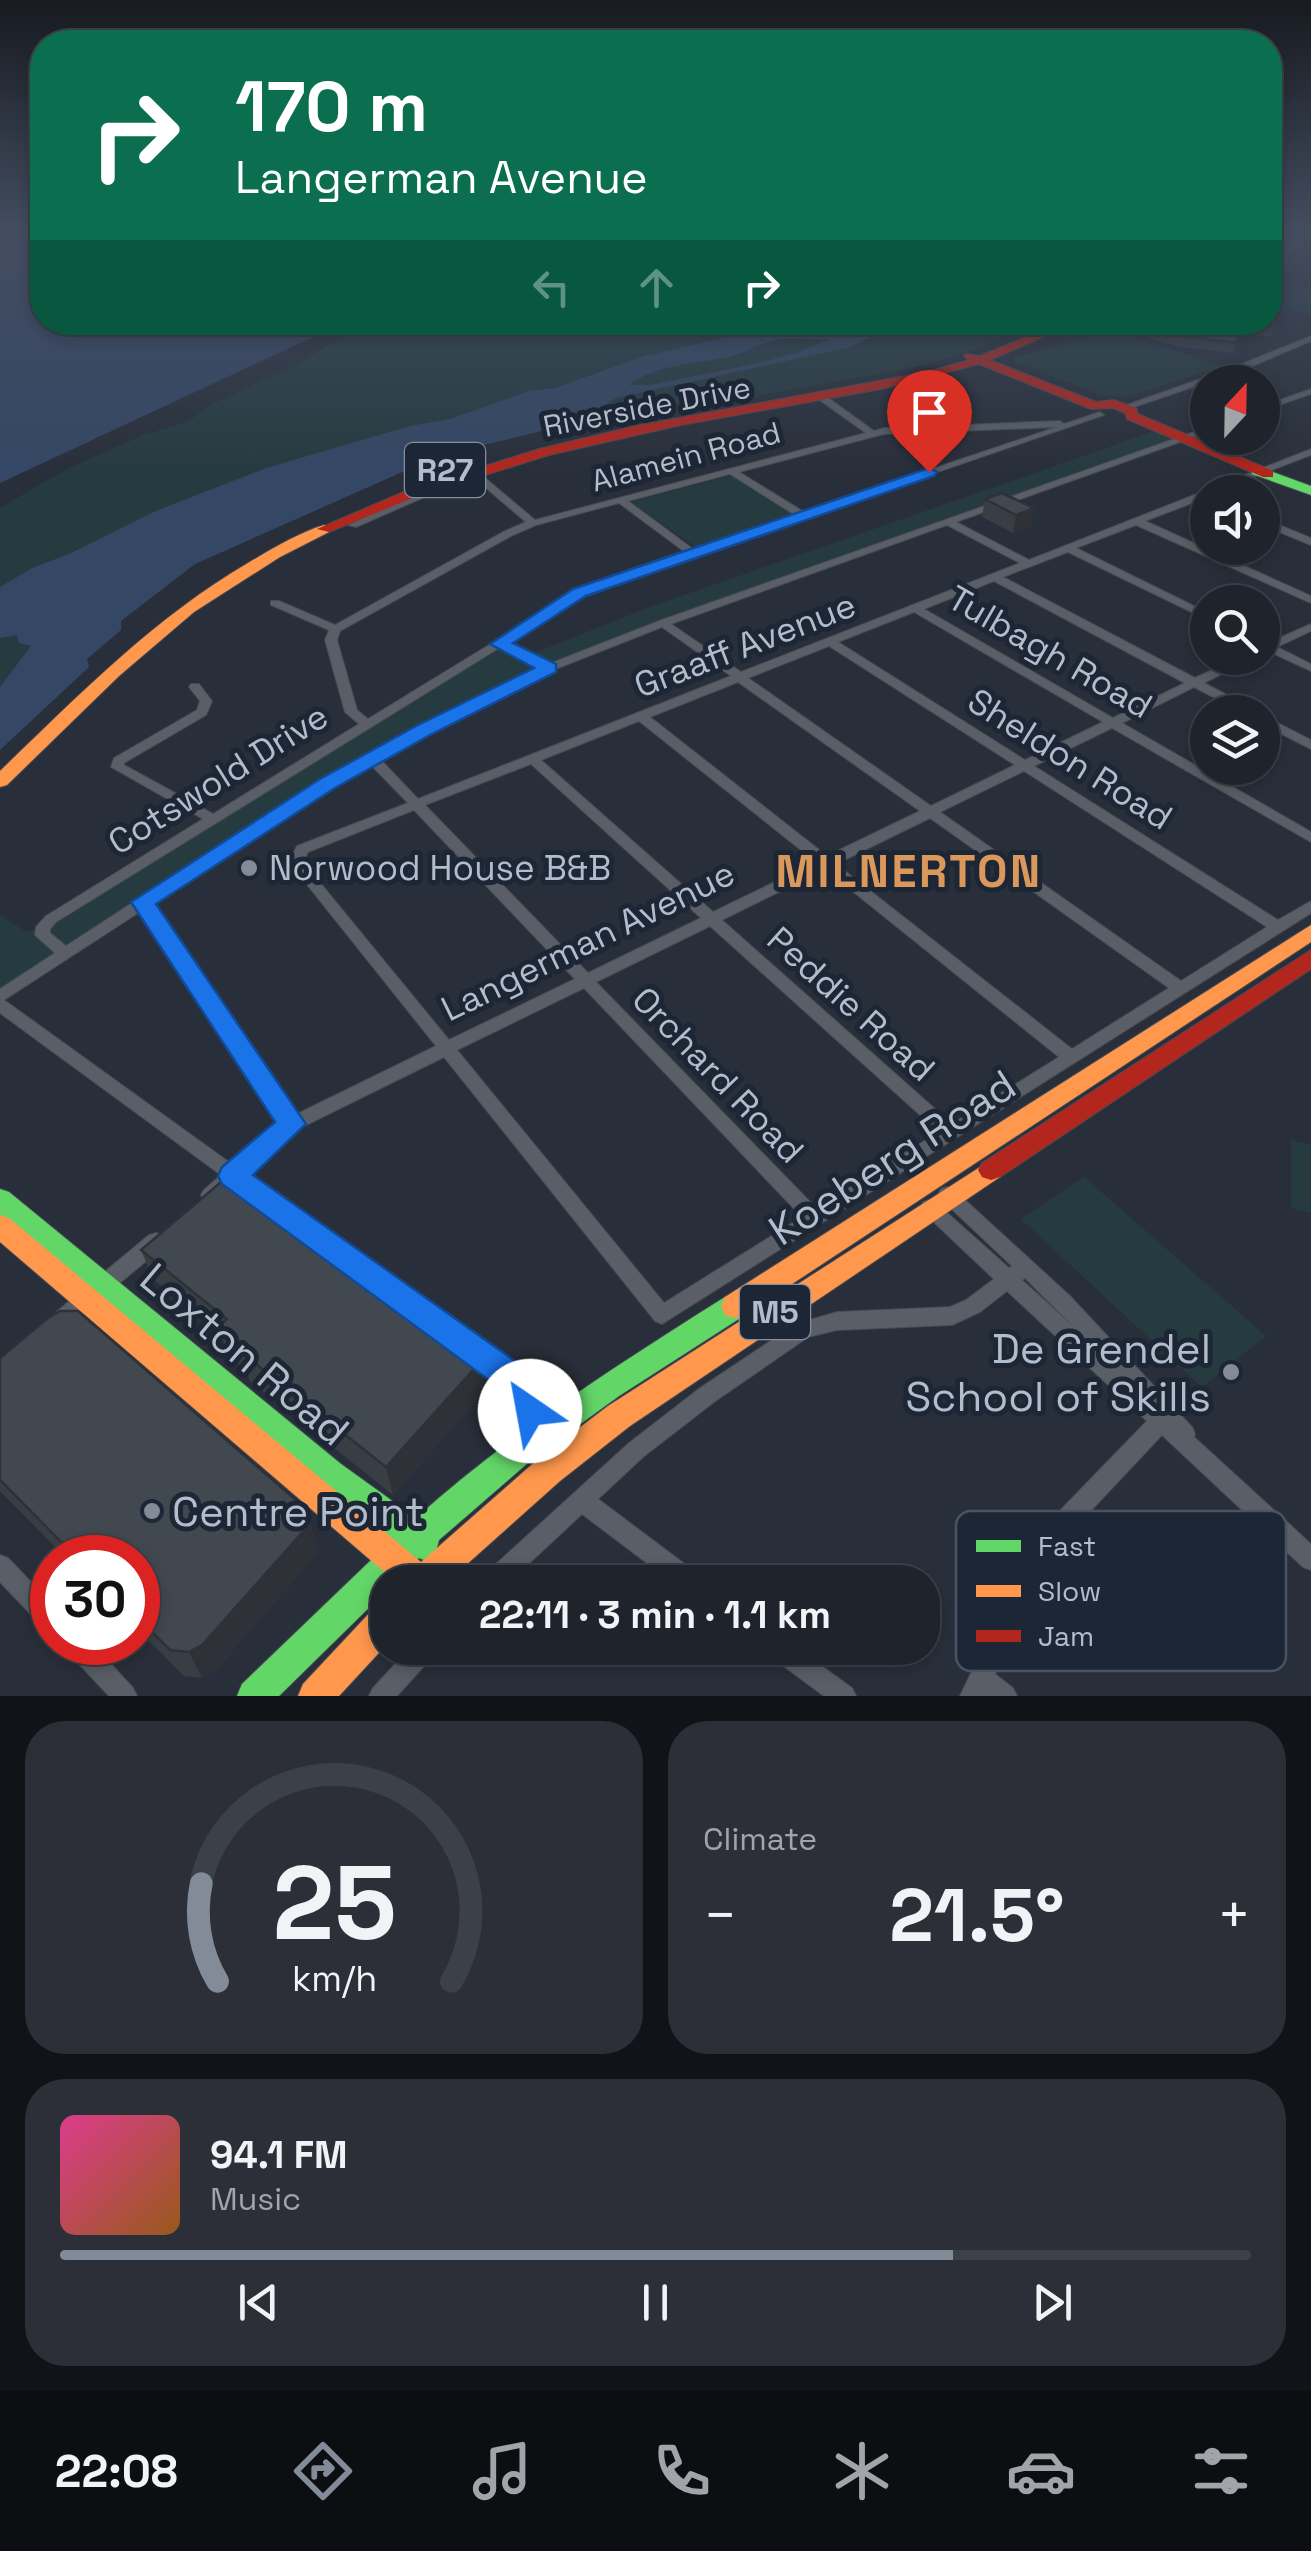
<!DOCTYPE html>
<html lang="en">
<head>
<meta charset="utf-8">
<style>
	:root { --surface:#1f232c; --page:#2c2f38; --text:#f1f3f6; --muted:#a1a4a9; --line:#3c4048; --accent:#838b98 }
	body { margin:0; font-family:"Space Grotesk",sans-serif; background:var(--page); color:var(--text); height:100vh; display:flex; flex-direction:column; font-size:38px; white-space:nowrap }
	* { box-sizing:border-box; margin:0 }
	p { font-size:32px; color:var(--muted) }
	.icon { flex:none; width:55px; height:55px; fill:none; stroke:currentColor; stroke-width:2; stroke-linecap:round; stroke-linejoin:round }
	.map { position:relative; height:1696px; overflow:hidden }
	.sheet { display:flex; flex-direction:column; gap:25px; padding:25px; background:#111318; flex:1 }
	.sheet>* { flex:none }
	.hud { position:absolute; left:30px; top:30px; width:1252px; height:305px; border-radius:40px; box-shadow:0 5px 15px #0003,0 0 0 2px var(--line); background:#0b6e4f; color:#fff; overflow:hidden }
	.needle { width:65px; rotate:22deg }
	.fabs { position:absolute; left:1190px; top:365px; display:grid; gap:20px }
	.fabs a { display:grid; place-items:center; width:90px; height:90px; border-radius:50%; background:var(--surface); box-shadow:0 5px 15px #0003,0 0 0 2px var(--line); font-size:50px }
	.speed { position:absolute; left:30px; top:1535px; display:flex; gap:20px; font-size:50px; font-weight:700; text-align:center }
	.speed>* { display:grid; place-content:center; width:130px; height:130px; border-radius:50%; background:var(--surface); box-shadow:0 5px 15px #0003,0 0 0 2px var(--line); line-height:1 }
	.speed .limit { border:15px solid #d22; background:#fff; color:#111 }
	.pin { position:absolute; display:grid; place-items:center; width:85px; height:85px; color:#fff; margin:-102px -42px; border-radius:50% 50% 50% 0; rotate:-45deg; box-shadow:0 0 10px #0007 }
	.pin .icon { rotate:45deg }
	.me { position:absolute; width:110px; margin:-55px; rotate:327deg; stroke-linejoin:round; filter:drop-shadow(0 0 8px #0008) }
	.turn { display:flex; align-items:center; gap:35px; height:210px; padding:0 40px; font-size:45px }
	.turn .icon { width:130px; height:130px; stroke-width:2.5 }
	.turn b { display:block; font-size:70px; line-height:85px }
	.lanes { display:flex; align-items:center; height:95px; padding:0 40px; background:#0003; justify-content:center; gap:50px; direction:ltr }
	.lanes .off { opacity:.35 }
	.big { font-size:75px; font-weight:600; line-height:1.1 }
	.sheet .tile { flex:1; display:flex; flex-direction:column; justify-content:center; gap:15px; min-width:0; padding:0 35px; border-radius:40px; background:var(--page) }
	.sheet .dial { align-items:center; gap:0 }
	.dial svg { height:260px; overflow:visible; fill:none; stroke:var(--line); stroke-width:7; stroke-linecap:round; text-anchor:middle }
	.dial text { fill:var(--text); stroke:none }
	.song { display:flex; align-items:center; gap:30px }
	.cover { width:120px; height:120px; border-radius:15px; background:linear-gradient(135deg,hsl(330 70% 55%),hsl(30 70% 35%)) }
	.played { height:10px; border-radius:5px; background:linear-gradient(90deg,var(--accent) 75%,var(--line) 75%) }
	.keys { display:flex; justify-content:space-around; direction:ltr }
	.heat { display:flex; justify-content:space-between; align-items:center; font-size:55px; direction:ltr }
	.sheet .tiles { flex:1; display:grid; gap:25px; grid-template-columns:1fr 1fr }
	.tile:last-child { grid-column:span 2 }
	.trip { position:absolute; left:370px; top:1565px; width:570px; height:100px; border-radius:40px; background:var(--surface); box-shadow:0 5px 15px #0003,0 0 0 2px var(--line); font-weight:600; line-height:100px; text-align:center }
	.tab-bar { display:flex; height:160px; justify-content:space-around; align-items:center; background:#0c0e12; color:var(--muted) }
	.tab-bar .icon { width:70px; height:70px }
	.tab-bar .current { color:var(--accent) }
	.tab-bar b { font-size:45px; color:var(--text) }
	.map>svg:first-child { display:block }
</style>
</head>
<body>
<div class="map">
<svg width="1311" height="1696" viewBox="0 0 1311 1696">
	<rect width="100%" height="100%" fill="#292f3a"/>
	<g fill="#263b40">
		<polygon points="1270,284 1311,291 1311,314 1270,307"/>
		<polygon points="382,322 1036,323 972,351 915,367 600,425 553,427 476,447 400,473 195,564 121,621 121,630 87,659 89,667 0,750 0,508 63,471 143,435 187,422 214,403 294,366 333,342"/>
		<polygon points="1081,328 1088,329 1072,341 1111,329 1221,366 1129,397 1103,396 1015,362 1014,358 1064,343 1060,341"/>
		<polygon points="1155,431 1175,439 587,652 372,758 0,996 0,915 26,932 43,927 499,644 527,656 650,607"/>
		<polygon points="735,475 797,514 697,548 631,502"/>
		<polygon points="1291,1140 1311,1145 1311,1213 1291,1208"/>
		<polygon points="1084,1177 1266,1336 1202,1387 1021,1219"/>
	</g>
	<g fill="#344764" fill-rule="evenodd">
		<polygon points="0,232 42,232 42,322 343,323 0,483"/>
		<path d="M856,322L956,323L871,337L851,347L616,398L574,423L476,447L400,473L195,564L121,621V630L87,659L89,667L0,750V687L31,646L19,643L17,635L0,638V587L32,568L69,554L158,510L266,468L410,426L450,419L529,391L555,388L644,356L762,329ZM790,338L829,340C774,364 710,372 651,385H629C656,364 697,364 729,357C753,351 762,340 790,338Z"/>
	</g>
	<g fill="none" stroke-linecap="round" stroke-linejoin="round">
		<g stroke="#464b53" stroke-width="2">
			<g id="street">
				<polygon points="1311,336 1311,341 1243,370 1128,409 1121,407 1237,366"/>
				<polygon points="1311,389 1311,394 1262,411 1262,406"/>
				<path d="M821,397H827L874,431L884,428L1060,421L1064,424L1100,412L1104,415L595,589L507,644L549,664L659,621L1208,427V432L956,522L1029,560L1311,449V455L1215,492H1208V497L1145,521L1311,596V603L1136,525L1076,548L1208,613V620L1068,552L1003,577L1195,678L1237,658H1250L1249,660L1204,683L1254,709L1256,712H1242L1194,687L1122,723L1311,832V842L1112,728L1034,766L1278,920L1311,901V913L662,1324L655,1321L444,1057L298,1129L246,1174L524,1374L540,1411L517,1455L510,1458L503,1455L499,1448L519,1410L510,1387L234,1185C225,1193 216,1205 204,1200L201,1195L204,1190L221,1175L0,1013V989L55,953L35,935L36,927L46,916L203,819L111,767L114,758L197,710L200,701L189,687L191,684H199L212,701L206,715L124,763V765L213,814L359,724L345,712L325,640L329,630L271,605V601H279L335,625L503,532L526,522L472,476V472H478L535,520L866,433L821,401ZM1057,427L804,512L739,472L884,434ZM730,474L795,515L693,549L628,501ZM619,503L685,552L587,585L368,719L357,710L337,640L340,631L511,536L536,525ZM947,525L1020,563L741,672L671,624ZM994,581L1185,683L1113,718L924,609ZM914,612L1103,722L1025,760L838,642ZM662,627L731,676L418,799L380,759L427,733L553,670ZM829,646L1015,765L931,806L748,678ZM499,648L540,668L419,727L298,795L66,946L50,933V929L56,922ZM738,682L920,811L827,856L650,717ZM639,721L816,862L713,912L541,760ZM531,764L701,918L588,973L425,805ZM371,765L408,803L297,846L289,862L436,1046L295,1115L151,904L308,801ZM1024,771L1267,927L1181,981L940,812ZM414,810L575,979L449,1040L303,862L308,852ZM930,818L1169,988L1072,1049L836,864ZM825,869L1059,1057L952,1124L722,920ZM141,911L282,1123L233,1165L4,1000ZM710,926L939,1132L816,1208L596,982ZM584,988L802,1217L664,1303L457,1050Z"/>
				<polygon points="460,476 468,478 356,527 348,525"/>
				<polygon points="1262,518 1311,538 1311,545 1262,525"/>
				<polygon points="1311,624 1311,631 1277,647 1311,664 1311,671 1268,651 1262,652 1262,641 1268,643"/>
				<polygon points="1262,715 1311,740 1311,749 1262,724"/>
				<path d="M947,1187L953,1189L1070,1296L1192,1427L1195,1434L1194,1437L1311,1544V1570L1303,1567L1162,1435L1066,1537L1032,1596L995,1674L1013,1688L1017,1696H960L1016,1580L1050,1521L1147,1421L1007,1291L980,1312L952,1325L837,1330L808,1337L714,1402L643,1457L598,1499L698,1574L701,1582H672L582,1514L509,1582H482L485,1574L629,1443L700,1388L796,1324L837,1312L950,1307L966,1300L994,1279L923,1212L920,1207L923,1202L929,1200L935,1202L1009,1268L1012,1266L941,1199L938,1194L941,1189ZM1025,1278L1077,1330L1022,1280Z"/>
				<polygon points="156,1233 163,1235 165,1241 163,1247 68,1326 61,1329 54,1326 51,1320 54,1314 149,1235"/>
				<polygon points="0,1555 8,1558 52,1604 52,1631 44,1628 0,1582"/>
				<polygon points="63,1642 91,1642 133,1688 137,1696 109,1696 66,1650"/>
				<polygon points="410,1648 437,1648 433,1656 397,1696 369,1696 373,1688"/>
				<polygon points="766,1648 797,1648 852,1688 856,1696 824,1696 770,1656"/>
			</g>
		</g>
		<g stroke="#464b53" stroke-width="2">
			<g id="fast">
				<polygon points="1252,468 1262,468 1311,486 1311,495 1252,474"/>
				<path d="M0,1189L9,1192L341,1464L416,1518C511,1433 617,1365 725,1297L735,1294L745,1297L749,1306L745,1315L619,1396L536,1456L439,1540L435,1555L424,1560L419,1558L394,1582H388V1589L279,1696H237L242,1684L392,1540L319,1486L0,1215Z"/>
			</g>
		</g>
		<g stroke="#464b53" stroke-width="2">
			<g id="slow">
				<path d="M324,525L331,529L329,532L280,557L194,612L119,676L7,785L0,787V771C78,696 154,618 248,563C272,549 298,533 324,525Z"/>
				<polygon points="1311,925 1311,942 745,1315 735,1318 725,1315 721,1306 725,1297"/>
				<polygon points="991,1160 1000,1163 1004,1170 1000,1177 630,1426 560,1481 447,1582 396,1582 0,1242 0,1215 9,1218 421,1562 538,1459 608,1406"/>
				<polygon points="388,1601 388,1643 339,1696 298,1696 303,1684 376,1606"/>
			</g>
		</g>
		<g stroke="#464b53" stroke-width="2">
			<g id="jam">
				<polygon points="1062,322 1077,322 990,360 1096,402 1114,400 1136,408 1138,414 1273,471 1273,477 1263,477 1127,419 1125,413 1113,408 1091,409 979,364 881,389 681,425 549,455 415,497 329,532 317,529 406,491 539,449 635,426 927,372 969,360 964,356 966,354 980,356"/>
				<polygon points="1311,950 1311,969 1000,1177 991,1180 982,1177 978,1170 982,1163"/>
			</g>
		</g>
		<use href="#street" fill="#5a5f67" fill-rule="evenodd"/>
		<use href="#fast" fill="#63d668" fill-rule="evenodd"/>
		<use href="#slow" fill="#ff974d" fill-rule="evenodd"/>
		<use href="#jam" fill="#b3261e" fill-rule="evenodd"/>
	</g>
	<g fill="#393e45">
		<polygon points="1311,232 1284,273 1270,270 1270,260 1272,251 1270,250 1274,233"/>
		<polygon points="1277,315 1271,337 1240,333 1234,353 1180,347 1145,337 1147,329 1143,328 1144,322 1270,322"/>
		<polygon points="1002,493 1031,526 1013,533 982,517 985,499"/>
		<polygon points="141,1250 485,1390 393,1495 250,1381 247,1372 229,1356 221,1335 153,1279"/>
		<polygon points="0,1358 305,1508 314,1535 317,1553 215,1671 202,1678 184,1676 138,1630 138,1558 66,1558 0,1491"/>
	</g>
	<g fill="#2e3238">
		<polygon points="1311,235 1311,248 1284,273 1289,254"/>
		<polygon points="1034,508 1031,526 1013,533 1016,515"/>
		<polygon points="481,1361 485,1390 393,1495 386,1467"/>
		<polygon points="305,1508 314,1535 317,1553 215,1671 202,1678 189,1652"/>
	</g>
	<g fill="#424850" stroke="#2e3238" stroke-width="2.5">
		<polygon points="1275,232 1311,232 1311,235 1289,254 1272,252 1290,236"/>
		<polygon points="1270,314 1277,315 1274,327 1242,323 1236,343 1183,336 1147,327 1149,322 1270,322"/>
		<polygon points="1002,493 1034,508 1016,515 985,499"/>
		<polygon points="221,1182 320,1256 329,1248 481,1361 386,1467 241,1352 241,1346 218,1327 227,1319 141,1250"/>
		<polygon points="60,1311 78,1311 305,1508 308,1526 202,1645 189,1652 170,1650 138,1618 138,1558 77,1558 0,1480 0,1358 48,1318"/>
	</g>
	<linearGradient id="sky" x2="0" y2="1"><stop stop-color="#171a20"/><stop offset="0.49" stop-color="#434d60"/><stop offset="1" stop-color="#434d60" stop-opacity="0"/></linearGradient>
	<rect width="1311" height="470" fill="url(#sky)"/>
	<polygon fill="#1a73e8" stroke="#114b97" stroke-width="2.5" points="929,468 937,472 934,476 586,596 513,643 556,664 556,672 430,735 335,788 156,904 306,1124 253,1175 525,1368 536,1381 547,1411 542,1422 530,1427 517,1422 501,1389 222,1184 218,1176 222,1167 275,1122 131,902 320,779 416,726 534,668 490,644 573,589"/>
	<g fill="#838b98" stroke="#1c2635" stroke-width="4">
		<circle cx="249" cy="868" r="10"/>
		<circle cx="1231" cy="1372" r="10"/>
		<circle cx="152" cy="1511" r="10"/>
	</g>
	<g text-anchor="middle" stroke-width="10" stroke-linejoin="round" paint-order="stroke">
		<g font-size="30" fill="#b3bccb" stroke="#1c2635">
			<text transform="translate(647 407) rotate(-11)" y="10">Riverside Drive</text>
			<text transform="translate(686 457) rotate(-15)" y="10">Alamein Road</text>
		</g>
		<g fill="#1c2635" stroke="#868f9e" stroke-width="2.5">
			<rect x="405" y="443" width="80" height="54" rx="8"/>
			<rect x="740" y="1285" width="70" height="54" rx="8"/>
		</g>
		<g font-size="32" font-weight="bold" fill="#b3bccb">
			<text x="445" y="481">R27</text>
			<text x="775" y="1323">M5</text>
		</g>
		<g font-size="35" fill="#b3bccb" stroke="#1c2635">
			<text transform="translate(745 645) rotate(-21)" y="12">Graaff Avenue</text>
			<text transform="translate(1050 652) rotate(30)" y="12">Tulbagh Road</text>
			<text transform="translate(1070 759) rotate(32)" y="12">Sheldon Road</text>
			<text transform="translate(218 779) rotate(-32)" y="12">Cotswold Drive</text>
			<text transform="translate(588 941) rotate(-26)" y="12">Langerman Avenue</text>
			<text transform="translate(851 1004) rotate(42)" y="12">Peddie Road</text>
			<text transform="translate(718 1075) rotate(46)" y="12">Orchard Road</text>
		</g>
		<g font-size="35" fill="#b3bccb" stroke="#1c2635" text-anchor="start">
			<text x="269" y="880">Norwood House B&amp;B</text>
		</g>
		<g font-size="42" fill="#b3bccb" stroke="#1c2635">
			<text transform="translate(892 1157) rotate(-33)" y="15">Koeberg Road</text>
			<text transform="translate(245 1354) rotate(40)" y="15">Loxton Road</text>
		</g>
		<g font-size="42" fill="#b3bccb" stroke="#1c2635" text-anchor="end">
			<text x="1211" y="1363">De Grendel<tspan x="1211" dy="48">School of Skills</tspan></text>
			<text x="172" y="1526" text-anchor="start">Centre Point</text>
		</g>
		<g font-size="45" font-weight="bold" letter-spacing="2.5" fill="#db985d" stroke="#1c2635">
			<text x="909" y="887">MILNERTON</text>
		</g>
	</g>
	<rect x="956" y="1511" width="330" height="160" rx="15" fill="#1c2635" stroke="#495362" stroke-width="2.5"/>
	<rect x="976" y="1540" width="45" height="12" fill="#63d668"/>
	<rect x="976" y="1585" width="45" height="12" fill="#ff974d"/>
	<rect x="976" y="1630" width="45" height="12" fill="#b3261e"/>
	<g font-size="28" fill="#b3bccb">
		<text x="1038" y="1556">Fast</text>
		<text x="1038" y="1601">Slow</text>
		<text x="1038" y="1646">Jam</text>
	</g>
</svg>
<div class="fabs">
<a><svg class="needle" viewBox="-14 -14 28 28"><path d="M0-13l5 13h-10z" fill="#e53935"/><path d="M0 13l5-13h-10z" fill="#a1a4a9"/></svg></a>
<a><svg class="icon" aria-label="sound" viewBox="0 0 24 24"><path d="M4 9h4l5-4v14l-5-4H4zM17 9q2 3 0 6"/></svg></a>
<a><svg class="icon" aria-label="search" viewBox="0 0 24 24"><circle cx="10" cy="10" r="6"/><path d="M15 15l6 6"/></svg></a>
<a><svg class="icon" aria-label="layers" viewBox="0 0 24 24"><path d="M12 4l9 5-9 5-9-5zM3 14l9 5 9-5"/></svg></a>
</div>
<div class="speed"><div class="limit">30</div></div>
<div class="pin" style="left:929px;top:472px;background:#d93025"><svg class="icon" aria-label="arrive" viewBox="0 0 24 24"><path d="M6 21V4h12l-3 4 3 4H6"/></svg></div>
<svg class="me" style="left:530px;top:1411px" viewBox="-20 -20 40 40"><circle r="19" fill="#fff"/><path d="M0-13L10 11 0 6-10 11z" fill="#1a73e8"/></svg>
<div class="trip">22:11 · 3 min · 1.1 km</div>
<div class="hud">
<div class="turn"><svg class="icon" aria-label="right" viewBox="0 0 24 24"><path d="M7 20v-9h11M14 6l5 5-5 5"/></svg><div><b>170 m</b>Langerman Avenue</div></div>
<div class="lanes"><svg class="icon off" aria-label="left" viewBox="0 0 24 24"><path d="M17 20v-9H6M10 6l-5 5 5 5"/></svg><svg class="icon off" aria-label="ahead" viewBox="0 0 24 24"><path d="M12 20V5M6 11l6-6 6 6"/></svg><svg class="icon" aria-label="right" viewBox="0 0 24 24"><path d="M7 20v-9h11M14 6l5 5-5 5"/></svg></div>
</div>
</div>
<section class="sheet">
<div class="tiles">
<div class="tile dial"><svg viewBox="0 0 100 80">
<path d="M14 69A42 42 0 1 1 86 69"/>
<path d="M14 69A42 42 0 0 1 9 39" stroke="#838b98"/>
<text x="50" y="56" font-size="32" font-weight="700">25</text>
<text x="50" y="72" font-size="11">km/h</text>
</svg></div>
<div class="tile"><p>Climate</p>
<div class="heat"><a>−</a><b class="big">21.5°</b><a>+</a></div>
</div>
<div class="tile">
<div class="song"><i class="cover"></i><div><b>94.1 FM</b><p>Music</p></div></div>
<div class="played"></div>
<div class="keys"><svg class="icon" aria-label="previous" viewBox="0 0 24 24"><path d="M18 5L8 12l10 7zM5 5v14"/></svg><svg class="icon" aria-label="pause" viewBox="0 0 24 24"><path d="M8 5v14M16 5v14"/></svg><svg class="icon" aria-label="next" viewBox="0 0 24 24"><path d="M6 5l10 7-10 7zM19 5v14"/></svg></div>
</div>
</div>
</section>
<nav class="tab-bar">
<b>22:08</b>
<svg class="icon current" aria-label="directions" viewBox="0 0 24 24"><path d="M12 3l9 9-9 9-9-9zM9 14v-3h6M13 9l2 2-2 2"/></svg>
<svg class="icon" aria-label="music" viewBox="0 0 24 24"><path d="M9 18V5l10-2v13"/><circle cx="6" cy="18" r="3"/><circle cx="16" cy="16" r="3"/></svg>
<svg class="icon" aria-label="phone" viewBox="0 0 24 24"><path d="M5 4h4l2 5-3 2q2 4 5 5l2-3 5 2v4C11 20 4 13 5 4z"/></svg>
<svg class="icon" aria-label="climate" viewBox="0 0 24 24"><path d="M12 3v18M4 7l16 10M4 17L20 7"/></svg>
<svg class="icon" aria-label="car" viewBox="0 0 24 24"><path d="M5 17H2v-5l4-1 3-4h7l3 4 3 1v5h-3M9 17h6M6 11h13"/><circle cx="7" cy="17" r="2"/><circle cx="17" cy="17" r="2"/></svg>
<svg class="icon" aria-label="filters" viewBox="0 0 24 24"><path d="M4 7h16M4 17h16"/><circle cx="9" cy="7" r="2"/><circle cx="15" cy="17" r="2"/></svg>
</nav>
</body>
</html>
